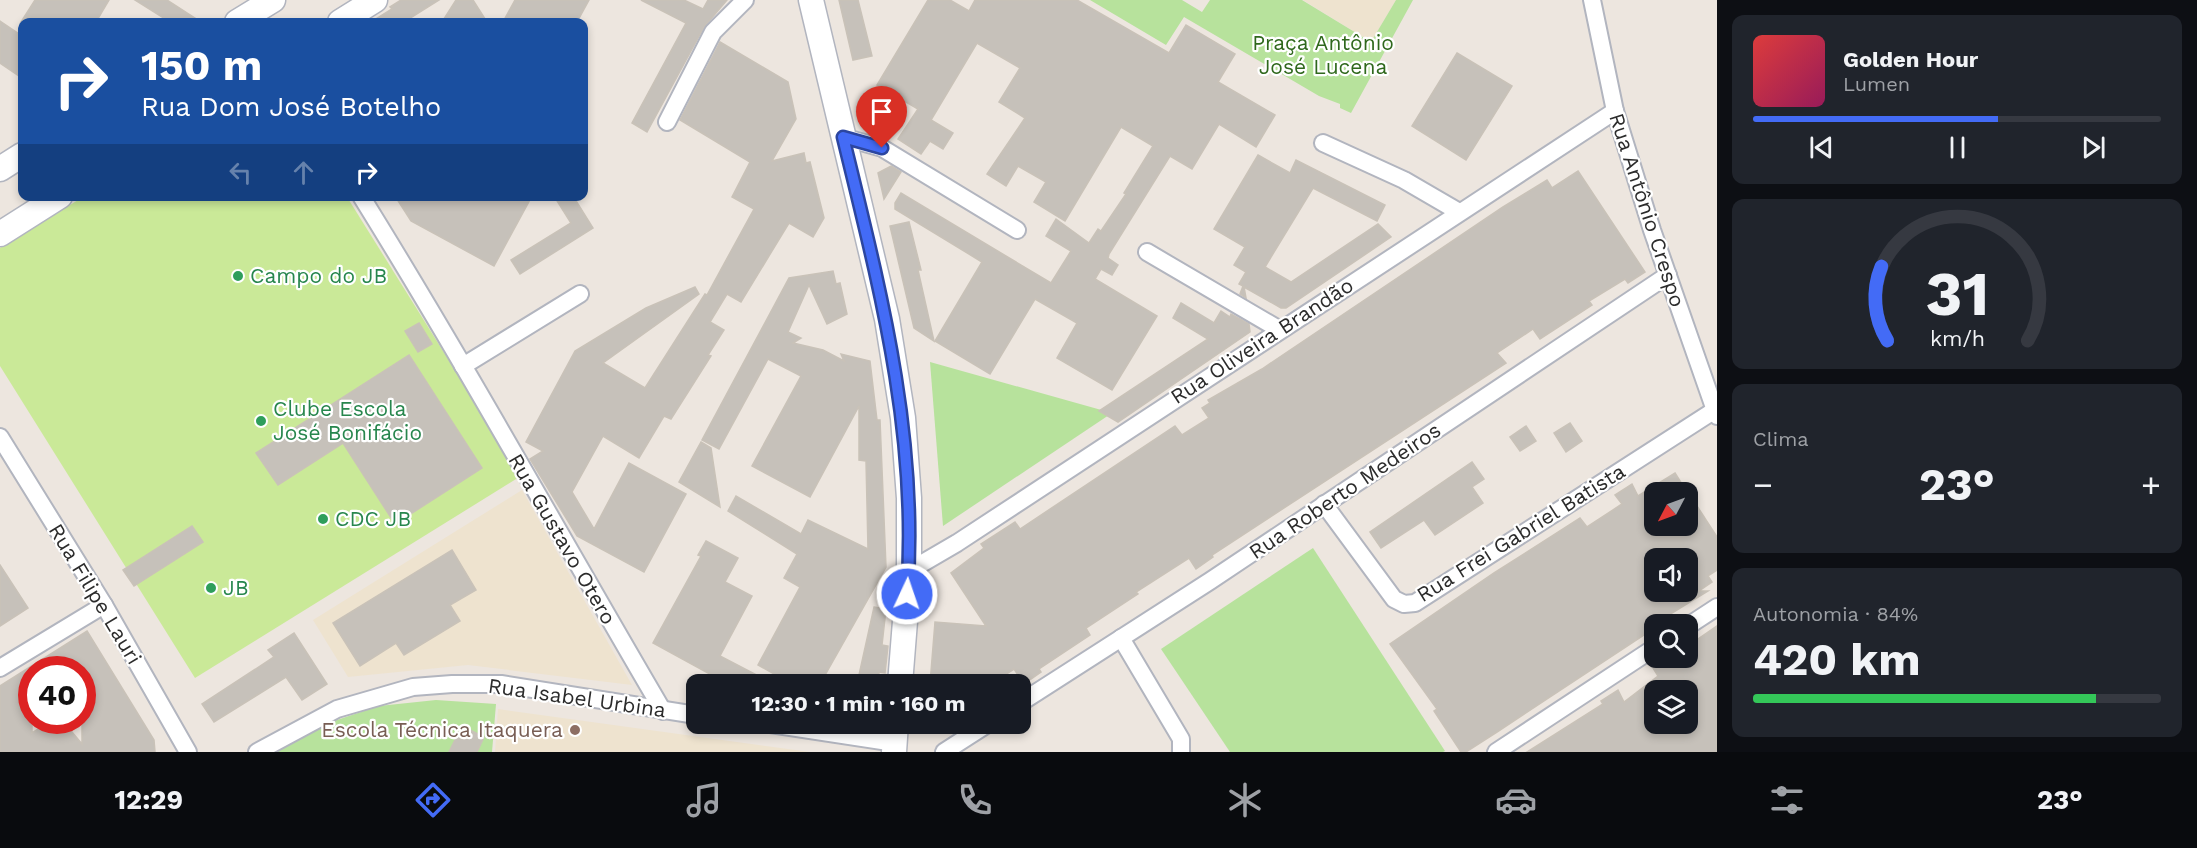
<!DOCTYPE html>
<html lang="pt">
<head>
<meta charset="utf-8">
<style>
	:root { --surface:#171b24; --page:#20242c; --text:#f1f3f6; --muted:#9ea1a6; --line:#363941; --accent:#436bf6 }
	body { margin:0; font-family:"Work Sans",sans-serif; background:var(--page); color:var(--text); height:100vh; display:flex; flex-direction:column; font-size:22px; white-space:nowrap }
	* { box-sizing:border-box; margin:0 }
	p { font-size:20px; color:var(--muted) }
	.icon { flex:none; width:33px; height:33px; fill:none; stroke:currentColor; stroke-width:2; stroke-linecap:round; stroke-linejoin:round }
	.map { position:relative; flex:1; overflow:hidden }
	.side { display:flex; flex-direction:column; gap:15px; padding:15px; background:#0d0f14; width:480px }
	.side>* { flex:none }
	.hud { position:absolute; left:18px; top:18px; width:570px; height:183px; border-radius:12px; box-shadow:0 3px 9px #0003; background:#1a4fa0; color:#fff; overflow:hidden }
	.needle { width:39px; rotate:229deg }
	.buttons { position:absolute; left:1644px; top:482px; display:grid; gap:12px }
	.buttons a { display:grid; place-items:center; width:54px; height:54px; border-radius:12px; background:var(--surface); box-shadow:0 3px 9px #0003; font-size:30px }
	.speed { position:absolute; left:18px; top:656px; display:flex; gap:12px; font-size:30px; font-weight:700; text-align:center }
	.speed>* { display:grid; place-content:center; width:78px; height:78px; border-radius:50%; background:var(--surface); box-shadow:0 3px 9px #0003; line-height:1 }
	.speed .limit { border:9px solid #d22; background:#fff; color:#111 }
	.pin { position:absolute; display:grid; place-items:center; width:51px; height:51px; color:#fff; margin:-62px -26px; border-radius:50% 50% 50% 0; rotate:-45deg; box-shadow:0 0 6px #0007 }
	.pin .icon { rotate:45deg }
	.me { position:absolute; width:66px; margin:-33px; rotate:3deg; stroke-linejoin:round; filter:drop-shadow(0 0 4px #0008) }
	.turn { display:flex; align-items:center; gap:21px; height:126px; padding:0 24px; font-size:27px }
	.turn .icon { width:78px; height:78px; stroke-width:2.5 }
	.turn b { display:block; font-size:42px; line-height:51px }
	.lanes { display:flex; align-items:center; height:57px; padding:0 24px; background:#0003; justify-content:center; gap:30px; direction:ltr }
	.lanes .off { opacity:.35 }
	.big { font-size:45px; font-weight:700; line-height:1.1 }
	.side .widget { flex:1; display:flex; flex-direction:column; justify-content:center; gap:9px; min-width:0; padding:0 21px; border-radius:12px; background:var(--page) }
	.side .dial { align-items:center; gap:0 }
	.dial svg { height:156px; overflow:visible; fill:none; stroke:var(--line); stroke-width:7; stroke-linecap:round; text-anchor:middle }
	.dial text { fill:var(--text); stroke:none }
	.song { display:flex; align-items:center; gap:18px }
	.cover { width:72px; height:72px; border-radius:9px; background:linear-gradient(135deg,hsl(0 70% 55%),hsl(330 70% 35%)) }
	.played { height:6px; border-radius:3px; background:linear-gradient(90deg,var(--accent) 60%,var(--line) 60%) }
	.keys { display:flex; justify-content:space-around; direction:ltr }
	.heat { display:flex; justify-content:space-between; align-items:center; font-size:33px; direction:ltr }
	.charge { height:9px; border-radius:4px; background:linear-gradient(90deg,#34c759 84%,var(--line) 0) }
	.trip { position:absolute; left:686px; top:674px; width:345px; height:60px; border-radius:12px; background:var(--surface); box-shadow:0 3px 9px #0003; font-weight:700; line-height:60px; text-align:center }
	.dock { display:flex; height:96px; justify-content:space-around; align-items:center; background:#090b0e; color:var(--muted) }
	.dock .icon { width:42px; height:42px }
	.dock .on { color:var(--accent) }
	.dock b { font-size:27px; color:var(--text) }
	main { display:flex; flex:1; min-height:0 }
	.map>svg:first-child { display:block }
</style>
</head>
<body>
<main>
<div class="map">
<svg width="1717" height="752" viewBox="0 0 1717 752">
	<rect width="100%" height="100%" fill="#ede6df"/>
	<g fill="#eee3cf">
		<polygon points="1303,0 1396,0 1371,42"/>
		<polygon points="522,490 632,685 468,665 348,677 313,620"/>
		<polygon points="498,709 810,752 495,752"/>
	</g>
	<g fill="#b7e29c">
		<polygon points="1090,0 1182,0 1202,12 1210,0 1302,0 1371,42 1396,0 1413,0 1351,113 1340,108 1340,104 1319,96 1184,17 1166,45"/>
		<polygon points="930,362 1112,413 943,526"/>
		<polygon points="1313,548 1445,751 1443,752 1230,752 1161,649"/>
		<polygon points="436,700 496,704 492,752 275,752 325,724 379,706"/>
	</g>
	<polygon fill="#cae998" points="83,197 347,197 521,476 195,678 0,366 0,248"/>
	<g fill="#c6c1ba" stroke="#c9c2b8" stroke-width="1.5" fill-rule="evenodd">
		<polygon points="35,0 109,0 96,22 21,22"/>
		<polygon points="135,0 167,0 201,22 170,22"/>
		<polygon points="401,0 439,0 404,22 371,22 392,9 390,7"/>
		<polygon points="456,0 473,0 487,22 442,22"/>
		<polygon points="515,0 589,0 577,22 503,22"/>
		<polygon points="641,0 684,0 703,9 708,0 727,0 704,27 647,132 632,123 686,23"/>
		<polygon points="839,0 858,0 872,56 853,60"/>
		<polygon points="928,0 950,0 969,11 975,0 1077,0 1169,53 1186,25 1235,54 1218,82 1275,115 1256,147 1219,124 1192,169 1170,156 1109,254 1108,258 1118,265 1112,275 1101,269 1095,279 1157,316 1112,390 1057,358 1077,323 1035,299 990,374 935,341 982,262 895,209 895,203 901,193 1051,283 1071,251 1046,236 1056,219 1089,243 1098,229 1101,231 1126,194 1124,193 1153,146 1121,127 1065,221 1034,202 1046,182 1018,166 1006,186 987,174 1025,118 999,102 1020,68 977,43 931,120 953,133 943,149 930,141 921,154 898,139 918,109 877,85"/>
		<polygon points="0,21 22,36 22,78 0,63"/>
		<polygon points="720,42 788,82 796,119 772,161 804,153 806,163 810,162 824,218 813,237 789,223 741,302 727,294 710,322 724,330 708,355 711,356 671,419 664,416 639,458 603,436 572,492 594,529 629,463 686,494 644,572 577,536 530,459 543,451 526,442 575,351 646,308 695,287 699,294 603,363 645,388 705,294 707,295 754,209 732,197 750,162 680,120"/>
		<polygon points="1457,53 1512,86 1466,160 1412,126"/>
		<polygon points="1258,155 1290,173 1296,160 1385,205 1377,221 1313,188 1265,267 1291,282 1378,224 1391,237 1286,308 1281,308 1244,287 1246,298 1240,294 1243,286 1239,284 1246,272 1234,265 1245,247 1214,229"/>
		<polygon points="891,166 901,172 884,199 878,173"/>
		<polygon points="1578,171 1645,272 1628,283 1625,279 1589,301 1592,305 1540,339 1533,329 1497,353 1506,363 1212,555 1213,557 1196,569 1189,558 1136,592 1138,594 1086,628 1090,635 1039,669 1041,672 1024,684 1014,669 991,684 930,684 935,622 986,626 951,573 984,548 981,544 1015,522 1020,529 1175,426 1182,435 1209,418 1202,408 1210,403 1208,400 1262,369 1503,207 1547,180 1552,188"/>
		<polygon points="395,196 532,196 494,266 411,221"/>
		<polygon points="554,196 573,196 593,228 520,274 511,260 571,223"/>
		<polygon points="909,222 921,270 918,270 934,341 914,328 890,226"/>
		<polygon points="833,271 836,284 840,283 847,314 827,324 809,285 788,332 801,338 793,343 823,350 844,361 841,354 870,361 877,420 880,420 886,567 820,684 792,684 758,665 800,587 784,578 797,554 728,511 736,496 801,534 808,520 868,549 866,461 859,460 859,406 810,497 752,466 801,376 768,359 719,449 702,440 789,278"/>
		<polygon points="1181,303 1214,323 1221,311 1230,317 1231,314 1249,324 1250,332 1118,422 1099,411 1208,339 1173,318"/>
		<polygon points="419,323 432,344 418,352 405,331"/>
		<polygon points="409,355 482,468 395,524 343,443 278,485 256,453"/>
		<polygon points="1570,423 1582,441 1566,452 1554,433"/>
		<polygon points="1526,426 1536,441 1520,451 1510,437"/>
		<polygon points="701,442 711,448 720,507 679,482"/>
		<polygon points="1472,462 1484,479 1472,487 1483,503 1435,535 1424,520 1381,548 1370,532"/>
		<path d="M1675,473L1687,492H1654V525H1688V492L1717,537V570L1708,576L1712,582L1699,591H1708L1654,624L1653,629L1497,732L1466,752H1461L1434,711L1437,709L1390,644L1494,573L1580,518L1587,527L1622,504L1615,495L1632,484L1638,496ZM1654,558H1688V591H1654Z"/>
		<polygon points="192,526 203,542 134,586 123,570"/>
		<polygon points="706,541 738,558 725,582 752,596 720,656 774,684 728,684 653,643 701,556 698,555"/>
		<polygon points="452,550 476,590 450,605 460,621 404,655 396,643 360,666 333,623"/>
		<polygon points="0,565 28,608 0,626"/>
		<polygon points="874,607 886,609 882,645 888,646 885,673 879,672 878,684 857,684"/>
		<path d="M1717,626V752H1527L1603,704L1601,701L1618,690L1624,702L1658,676L1653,668L1670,657H1688V646ZM1654,690H1688V723H1654Z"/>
		<path d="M87,631L154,740L155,752H0V686ZM32,669H82V744L62,720H52L32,733Z"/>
		<polygon points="294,633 327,684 302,700 286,677 214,722 202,704 274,657 268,650"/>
		<polygon points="462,726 484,737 477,752 449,752"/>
	</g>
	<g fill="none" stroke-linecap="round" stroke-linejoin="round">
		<g stroke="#b2b5bf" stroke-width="20">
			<g id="street">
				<polyline points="1592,0 1615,111 1652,230 1717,416"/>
				<polyline points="667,122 713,32 745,0"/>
				<polyline points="843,137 882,148 1017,230"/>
				<polyline points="1323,143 1404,180 1459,212"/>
				<path d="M361,196C466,365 562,539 663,711"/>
				<polyline points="1147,252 1280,330"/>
				<polyline points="463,366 580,294"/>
				<polyline points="0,437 104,605 188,752"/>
				<polyline points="1324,504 1394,599 1404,604 1415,603 1715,410"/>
				<polyline points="909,571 957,543 1615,111"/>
				<polyline points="1688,626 1717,607"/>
				<polyline points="1121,638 1181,739 1181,752"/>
				<polyline points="0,668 104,605"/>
				<polyline points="1020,703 1210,581 1668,275"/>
				<polyline points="764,723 895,743"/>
				<polyline points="257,752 337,709 413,687 452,684 501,684 696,715"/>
				<polyline points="944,752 989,723"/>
				<polyline points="1496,752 1654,648"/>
			</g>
		</g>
		<g stroke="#b2b5bf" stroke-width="27">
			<g id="secondary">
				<polyline points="811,0 887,319 903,418 909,498 909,571 900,684"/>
				<polyline points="237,22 273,0"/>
				<polyline points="340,22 375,0"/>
				<polyline points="0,169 22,155"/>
				<polyline points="0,234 60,196"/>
				<polyline points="894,752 896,723"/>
			</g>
		</g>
		<use href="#street" stroke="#fff" stroke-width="16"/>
		<use href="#secondary" stroke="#fff" stroke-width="24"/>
	</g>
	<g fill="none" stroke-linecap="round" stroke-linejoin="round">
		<g stroke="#2c46a0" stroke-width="15">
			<path id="route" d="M882,148L843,137C880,289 919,436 907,594"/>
		</g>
		<use href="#route" stroke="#436bf6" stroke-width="10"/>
	</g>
	<g fill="#2e9e5b" stroke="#fff" stroke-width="2">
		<circle cx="238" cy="276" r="6"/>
		<circle cx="261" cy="421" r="6"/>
		<circle cx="323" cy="519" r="6"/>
		<circle cx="211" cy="588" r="6"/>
	</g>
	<circle fill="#8d6e63" stroke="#fff" stroke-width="2" cx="575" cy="730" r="6"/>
	<g text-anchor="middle" stroke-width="4.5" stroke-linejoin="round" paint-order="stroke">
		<g font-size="21" fill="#2f681c" stroke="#fff">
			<text x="1323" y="50">Praça Antônio<tspan x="1323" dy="24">José Lucena</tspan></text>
		</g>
		<g font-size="21" fill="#2c2c2c" stroke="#fff">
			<text transform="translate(1647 210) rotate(72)" y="7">Rua Antônio Crespo</text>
			<text transform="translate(1262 341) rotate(-33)" y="7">Rua Oliveira Brandão</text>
			<text transform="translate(1345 491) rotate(-34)" y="7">Rua Roberto Medeiros</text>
			<text transform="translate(1521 533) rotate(-32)" y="7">Rua Frei Gabriel Batista</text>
			<text transform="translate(562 539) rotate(60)" y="7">Rua Gustavo Otero</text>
			<text transform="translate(95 594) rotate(59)" y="7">Rua Filipe Lauri</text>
			<text transform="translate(577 698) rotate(8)" y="7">Rua Isabel Urbina</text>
		</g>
		<g font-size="21" fill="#27864d" stroke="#fff" text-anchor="start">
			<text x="250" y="283">Campo do JB</text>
			<text x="273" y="416">Clube Escola<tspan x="273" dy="24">José Bonifácio</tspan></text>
			<text x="335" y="526">CDC JB</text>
			<text x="223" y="595">JB</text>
		</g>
		<g font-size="21" fill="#785e54" stroke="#fff" text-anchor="end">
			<text x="563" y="737">Escola Técnica Itaquera</text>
		</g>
	</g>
</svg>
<div class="buttons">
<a><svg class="needle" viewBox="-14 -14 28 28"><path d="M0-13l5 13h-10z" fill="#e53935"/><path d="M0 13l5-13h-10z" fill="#9ea1a6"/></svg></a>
<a><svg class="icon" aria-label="sound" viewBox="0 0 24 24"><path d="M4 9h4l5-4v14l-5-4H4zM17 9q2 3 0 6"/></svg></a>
<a><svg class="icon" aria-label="search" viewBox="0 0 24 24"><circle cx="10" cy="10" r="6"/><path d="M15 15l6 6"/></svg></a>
<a><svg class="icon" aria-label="layers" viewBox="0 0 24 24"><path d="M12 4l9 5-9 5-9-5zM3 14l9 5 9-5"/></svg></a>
</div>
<div class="speed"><div class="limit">40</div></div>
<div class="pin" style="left:882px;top:148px;background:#d93025"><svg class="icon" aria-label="arrive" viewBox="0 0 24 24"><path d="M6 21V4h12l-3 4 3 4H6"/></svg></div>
<svg class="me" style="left:907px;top:594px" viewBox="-20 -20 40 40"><circle r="17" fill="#436bf6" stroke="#fff" stroke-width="3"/><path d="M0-11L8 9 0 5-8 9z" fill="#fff"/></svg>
<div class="trip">12:30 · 1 min · 160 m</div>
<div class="hud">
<div class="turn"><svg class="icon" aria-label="right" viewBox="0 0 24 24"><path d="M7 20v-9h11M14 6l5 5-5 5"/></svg><div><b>150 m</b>Rua Dom José Botelho</div></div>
<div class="lanes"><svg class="icon off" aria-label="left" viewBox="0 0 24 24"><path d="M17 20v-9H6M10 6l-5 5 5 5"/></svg><svg class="icon off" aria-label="ahead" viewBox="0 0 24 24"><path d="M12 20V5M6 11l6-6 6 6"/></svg><svg class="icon" aria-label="right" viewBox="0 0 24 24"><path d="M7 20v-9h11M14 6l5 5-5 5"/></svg></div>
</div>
</div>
<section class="side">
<div class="widget">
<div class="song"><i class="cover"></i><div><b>Golden Hour</b><p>Lumen</p></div></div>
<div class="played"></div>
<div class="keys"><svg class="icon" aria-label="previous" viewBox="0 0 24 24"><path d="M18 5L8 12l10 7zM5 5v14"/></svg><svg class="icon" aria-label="pause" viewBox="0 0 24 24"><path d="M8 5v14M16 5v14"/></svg><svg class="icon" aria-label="next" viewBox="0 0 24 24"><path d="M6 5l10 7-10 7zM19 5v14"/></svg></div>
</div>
<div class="widget dial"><svg viewBox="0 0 100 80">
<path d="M14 69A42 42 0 1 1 86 69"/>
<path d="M14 69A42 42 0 0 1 11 31" stroke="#436bf6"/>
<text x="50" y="56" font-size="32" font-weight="700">31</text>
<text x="50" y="72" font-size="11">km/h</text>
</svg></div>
<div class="widget"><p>Clima</p>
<div class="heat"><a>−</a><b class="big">23°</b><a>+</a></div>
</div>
<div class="widget"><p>Autonomia · 84%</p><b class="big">420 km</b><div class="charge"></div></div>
</section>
</main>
<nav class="dock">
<b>12:29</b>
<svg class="icon on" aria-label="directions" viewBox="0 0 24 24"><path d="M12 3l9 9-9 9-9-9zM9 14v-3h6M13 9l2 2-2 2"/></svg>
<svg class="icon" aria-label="music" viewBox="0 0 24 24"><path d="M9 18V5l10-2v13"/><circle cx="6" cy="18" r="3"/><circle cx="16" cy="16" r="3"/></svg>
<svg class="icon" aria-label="phone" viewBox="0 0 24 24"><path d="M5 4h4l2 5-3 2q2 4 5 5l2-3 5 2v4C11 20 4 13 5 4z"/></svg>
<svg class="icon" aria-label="climate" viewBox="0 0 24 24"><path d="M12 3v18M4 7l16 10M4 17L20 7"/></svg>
<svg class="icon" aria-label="car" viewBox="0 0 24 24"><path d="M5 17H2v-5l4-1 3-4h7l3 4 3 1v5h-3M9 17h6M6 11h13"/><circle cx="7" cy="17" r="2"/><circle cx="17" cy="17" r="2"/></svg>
<svg class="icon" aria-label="filters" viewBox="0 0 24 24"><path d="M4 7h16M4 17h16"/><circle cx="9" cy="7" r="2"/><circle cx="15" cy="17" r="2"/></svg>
<b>23°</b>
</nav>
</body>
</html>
